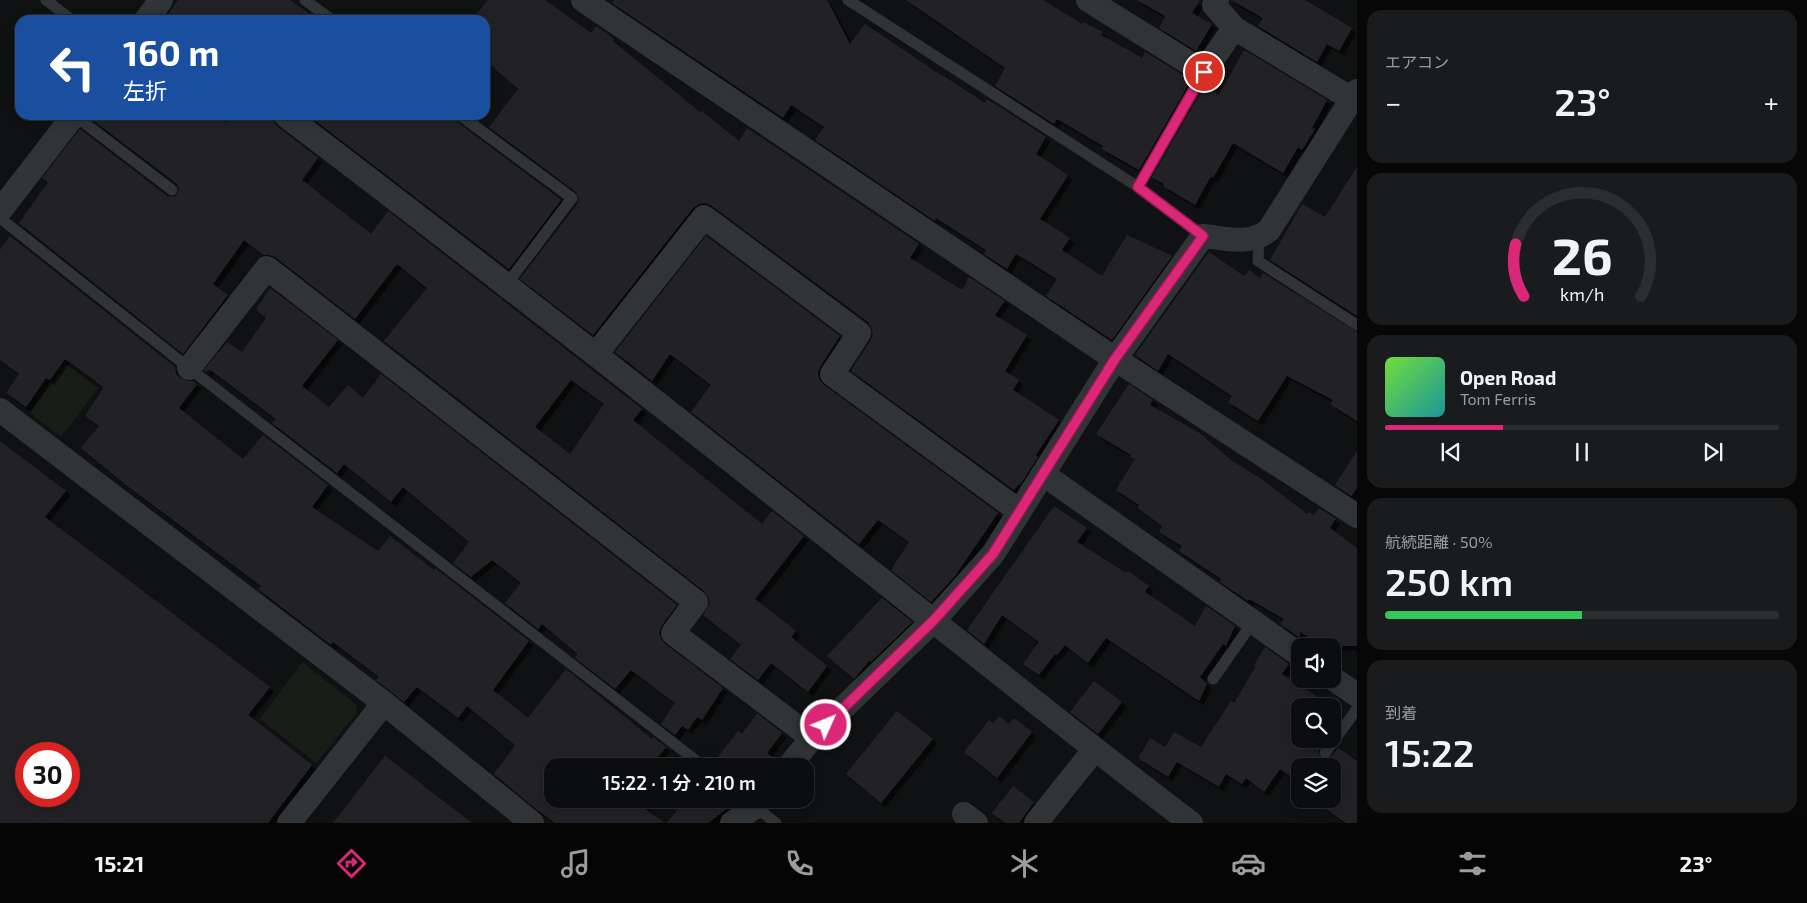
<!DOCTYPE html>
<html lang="ja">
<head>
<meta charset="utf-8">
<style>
	:root { --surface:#0c0d0e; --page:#1a1b1c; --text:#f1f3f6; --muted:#9a9c9e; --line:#2c2d2e; --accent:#db2777 }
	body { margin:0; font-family:"Exo 2","Noto Sans JP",sans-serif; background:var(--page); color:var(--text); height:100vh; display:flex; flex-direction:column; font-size:19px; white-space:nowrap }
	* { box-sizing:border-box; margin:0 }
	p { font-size:16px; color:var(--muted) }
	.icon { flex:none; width:28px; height:28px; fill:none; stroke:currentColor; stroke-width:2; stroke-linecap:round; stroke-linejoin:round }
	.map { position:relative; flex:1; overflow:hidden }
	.details { display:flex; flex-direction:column; gap:10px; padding:10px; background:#070708; width:450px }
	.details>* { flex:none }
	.hud { position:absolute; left:15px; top:15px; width:475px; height:105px; border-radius:15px; box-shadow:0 2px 12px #0003,0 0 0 1px var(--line); background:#1a4fa0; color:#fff; overflow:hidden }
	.fabs { position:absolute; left:1291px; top:638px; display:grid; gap:10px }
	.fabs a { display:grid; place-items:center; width:50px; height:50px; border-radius:10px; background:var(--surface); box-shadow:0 2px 12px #0003,0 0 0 1px var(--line); font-size:25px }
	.speed { position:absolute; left:15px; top:742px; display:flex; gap:10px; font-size:25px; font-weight:700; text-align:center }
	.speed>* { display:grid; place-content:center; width:65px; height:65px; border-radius:50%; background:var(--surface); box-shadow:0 2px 12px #0003,0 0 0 1px var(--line); line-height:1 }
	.speed .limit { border:8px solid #d22; background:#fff; color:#111 }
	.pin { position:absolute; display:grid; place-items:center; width:42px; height:42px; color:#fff; margin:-21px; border:2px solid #fff; border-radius:50%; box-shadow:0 1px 5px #0007 }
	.me { position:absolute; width:55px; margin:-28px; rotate:46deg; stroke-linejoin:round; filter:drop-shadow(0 0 4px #0008) }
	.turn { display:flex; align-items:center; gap:18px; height:105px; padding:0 25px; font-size:22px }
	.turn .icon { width:65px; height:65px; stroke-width:2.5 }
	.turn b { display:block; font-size:35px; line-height:42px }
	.big { font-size:38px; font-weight:600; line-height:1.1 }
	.details .card { flex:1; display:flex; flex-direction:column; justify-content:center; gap:8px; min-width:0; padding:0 18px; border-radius:15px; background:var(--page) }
	.details .dial { align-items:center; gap:0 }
	.dial svg { height:130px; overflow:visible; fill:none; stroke:var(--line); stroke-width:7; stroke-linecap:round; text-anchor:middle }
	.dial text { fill:var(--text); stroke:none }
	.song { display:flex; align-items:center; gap:15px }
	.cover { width:60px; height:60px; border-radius:8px; background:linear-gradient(135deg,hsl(100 70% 55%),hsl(180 70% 35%)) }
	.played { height:5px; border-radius:2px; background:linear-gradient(90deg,var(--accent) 30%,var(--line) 30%) }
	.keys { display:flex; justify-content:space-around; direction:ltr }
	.heat { display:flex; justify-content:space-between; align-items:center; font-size:28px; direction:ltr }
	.charge { height:8px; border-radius:4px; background:linear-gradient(90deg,#34c759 50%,var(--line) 0) }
	.trip { position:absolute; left:544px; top:758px; width:270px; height:50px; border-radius:15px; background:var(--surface); box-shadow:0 2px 12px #0003,0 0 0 1px var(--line); font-weight:600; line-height:50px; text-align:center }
	.dock { display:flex; height:80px; justify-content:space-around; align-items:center; background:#050506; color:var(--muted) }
	.dock .icon { width:35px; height:35px }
	.dock .current { color:var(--accent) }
	.dock b { font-size:22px; color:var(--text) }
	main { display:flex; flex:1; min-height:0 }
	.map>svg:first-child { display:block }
</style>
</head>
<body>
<main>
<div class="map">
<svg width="1357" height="823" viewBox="0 0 1357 823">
	<defs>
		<filter id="shadow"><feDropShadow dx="4.5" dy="4.5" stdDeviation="0" flood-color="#0009"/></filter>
	</defs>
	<rect width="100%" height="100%" fill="#101112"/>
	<g fill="#181d17">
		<polygon points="66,364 98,388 61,437 30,413"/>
		<polygon points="302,662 356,704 357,713 316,763 260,719"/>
	</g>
	<g fill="#232426" fill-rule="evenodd" filter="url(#shadow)">
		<polygon points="178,0 290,0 318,20 164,20"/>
		<polygon points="488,0 545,0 591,33 596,26 614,39 613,41 701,113 702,111 739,141 747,128 919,244 910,258 962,290 969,277 1005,301 995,315 1027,335 1005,371 1019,380 1013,390 1059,420 1036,455 1038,457 1020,485 1019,484 1014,490 851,371 871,340 873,334 871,327 868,322 712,206 705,203 699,204 693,208 593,335 520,279 578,203 579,198 576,192 489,127 518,89 485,60 485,20 472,20"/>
		<polygon points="614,0 827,0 850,44 865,24 942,76 942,75 985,103 987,99 1046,137 1036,154 1068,175 1040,219 1070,238 1062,250 1102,276 1127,235 1172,256 1112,340 1046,296 1057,279 1016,254 1007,269 984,254 986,250 936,218 935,221 815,140 824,127 791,105 783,118 612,3"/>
		<polygon points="906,0 1043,0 1082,24 1083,22 1103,32 1101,35 1142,58 1145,52 1191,80 1139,170 1102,149 1103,146 1057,119 1054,124 995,86 1005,68"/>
		<polygon points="1137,0 1200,0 1192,13 1212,24 1196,51 1159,28 1165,16"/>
		<polygon points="1231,0 1305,0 1352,28 1339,51 1327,44 1317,62 1258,26 1263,18"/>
		<polygon points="1244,50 1327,100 1312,128 1315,129 1302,150 1298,147 1283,173 1233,143 1213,178 1211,176 1195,205 1163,186 1164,184 1152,177 1204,87 1219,95"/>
		<path d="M99,115H215L226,123L232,115H272L273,121L277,126L318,158L302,180L371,234L388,211L642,409L633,420L762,524L772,511L804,536L755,599L796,631L791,637L827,666L808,692L771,663L758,680L730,659L741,645L703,615L710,603L708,596L704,591L384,341L427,288L397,264L355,319L275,257L269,255H263L244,240L213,284L228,295L183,354L19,223L48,182L42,178L80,129L167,196L174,197L178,194L179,188L177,184L94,121ZM571,380L604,404L570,454L535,427Z"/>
		<polygon points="308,115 451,115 456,121 561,200 509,269"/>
		<polygon points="1357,167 1357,316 1270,260 1302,204 1325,217"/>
		<polygon points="10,236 175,367 176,374 180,378 187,381 193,381 197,384 179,408 243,459 263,435 328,485 312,507 378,551 390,536 434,570 435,568 529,641 493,690 528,718 566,669 652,739 653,737 666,747 651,766 552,766 552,799 652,799 645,809 665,823 555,823 536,809 494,774 515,745 467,706 458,718 417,687 404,702 376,680 379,677 333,642 331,645 305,625 258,589 261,586 126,485 81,448 99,426 85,416 103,389 102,388 103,387 65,359 50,380 46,378 26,407 6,393 19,374 0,360 0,250"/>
		<polygon points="706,236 840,336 820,367 818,373 819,379 824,385 998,513 955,576 931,602 891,570 909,542 878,520 859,544 691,412 711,385 670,354 652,381 615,352"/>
		<polygon points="1209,252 1244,276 1249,270 1260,278 1263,273 1357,332 1357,421 1330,404 1333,400 1287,376 1258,421 1228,402 1232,396 1168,354 1158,371 1135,355"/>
		<polygon points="270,288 338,340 302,386 329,407 348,385 363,398 381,374 677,605 662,625 659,632 661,639 665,644 723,688 702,720 697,717 688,730 682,726 675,735 661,724 675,703 631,670 615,689 575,658 578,654 542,624 538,629 505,603 521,583 492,560 471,577 453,563 469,542 403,487 391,502 344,464 337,473 272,423 276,419 209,369 206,372 204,370 227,342 242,352 266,318 256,310"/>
		<polygon points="1129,384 1153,400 1150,405 1201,434 1232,461 1263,480 1307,514 1309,512 1314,515 1319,508 1336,519 1330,528 1357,548 1357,646 1322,646 1300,632 1300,638 1280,624 1284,619 1249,599 1248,601 1220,582 1221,579 1179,551 1182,546 1159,532 1162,526 1138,508 1139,505 1116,490 1135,459 1130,457 1131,455 1096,434"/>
		<path d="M0,441L66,491L45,517L270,687L248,715L312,765L268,823H0ZM26,754H69V796H26Z"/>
		<polygon points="1357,451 1357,488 1351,496 1335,485"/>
		<polygon points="1054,506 1087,528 1077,542 1126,573 1128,571 1149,586 1145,592 1195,626 1206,606 1235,626 1226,646 1223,644 1200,677 1207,684 1199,701 1106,638 1088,663 1065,645 1057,655 1055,654 1039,675 1023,664 1039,642 1002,615 984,644 967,630"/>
		<polygon points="882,598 912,622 871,662 870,660 854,679 827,656"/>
		<polygon points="1265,647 1289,664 1282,674 1332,706 1300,706 1300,739 1326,739 1318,752 1321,759 1328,760 1338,748 1357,761 1357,823 1346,823 1321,806 1325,800 1324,799 1332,799 1332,766 1300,766 1300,783 1280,769 1264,792 1246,778 1242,784 1226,774 1219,787 1177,762 1168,777 1138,758 1150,738 1165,747 1174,732 1201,747 1231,701 1234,703 1256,666 1254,665"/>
		<polygon points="1094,681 1122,702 1098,734 1070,712"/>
		<polygon points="897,711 933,739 881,803 846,774"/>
		<polygon points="757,713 782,733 767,753 777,761 776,766 711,766 738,731 742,734"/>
		<polygon points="999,716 1009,724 1014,718 1032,732 997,778 964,752 989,720 993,723"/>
		<polygon points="385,756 472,823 333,823"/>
		<polygon points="1013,786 1034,802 1019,823 1005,823 992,813"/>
		<polygon points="686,799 738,799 738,800 708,823 667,823"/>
	</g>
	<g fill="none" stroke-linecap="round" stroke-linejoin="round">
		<g stroke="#313437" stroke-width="11">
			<polyline points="46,0 68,17"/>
			<polyline points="305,0 332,20"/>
			<polyline points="848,0 1138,187 1203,236"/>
			<polyline points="74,115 172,190"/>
			<polyline points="460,115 572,198 507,284"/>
			<polyline points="1138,187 1204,72"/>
			<polyline points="0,218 189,368 703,766"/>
			<polyline points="1259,238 1258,261 1357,325"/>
			<polyline points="1213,679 1253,622"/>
			<polyline points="1325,753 1357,709"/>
			<polyline points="745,799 776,823"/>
		</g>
		<g stroke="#313437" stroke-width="24">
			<polyline points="583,0 1115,359 1357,516"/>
			<polyline points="1088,0 1204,72 1234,28 1352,99"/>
			<polyline points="1217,0 1214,5 1234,28"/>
			<polyline points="146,20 161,0"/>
			<path d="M285,115C477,261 666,409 855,559C967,647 1077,737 1191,823"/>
			<polyline points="0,211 74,115"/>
			<polyline points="596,354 704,217 859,333 832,374 1019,511"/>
			<polyline points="189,368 267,268 696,602 673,633 812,738"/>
			<polyline points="0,410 384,703 532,823"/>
			<polyline points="1043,474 1300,655"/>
			<polyline points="1332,678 1357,695"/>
			<path d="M789,766L812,738L934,620L993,554L1115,359L1203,236C1225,238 1251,246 1269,230L1357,91"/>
			<polyline points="964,814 976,823"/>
			<polyline points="289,823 384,703"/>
			<polyline points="732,823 755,807 762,799"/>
			<polyline points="1036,823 1094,750"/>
		</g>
	</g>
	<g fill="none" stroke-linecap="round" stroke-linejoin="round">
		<g stroke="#8e194d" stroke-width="12">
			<polyline id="route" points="826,725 934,620 993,554 1115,359 1203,236 1138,187 1204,72"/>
		</g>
		<use href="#route" stroke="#db2777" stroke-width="9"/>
	</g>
</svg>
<div class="fabs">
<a><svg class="icon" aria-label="sound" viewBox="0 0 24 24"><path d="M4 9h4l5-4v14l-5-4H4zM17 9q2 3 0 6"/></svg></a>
<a><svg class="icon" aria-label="search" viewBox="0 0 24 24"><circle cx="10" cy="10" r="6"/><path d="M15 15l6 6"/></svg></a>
<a><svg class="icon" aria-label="layers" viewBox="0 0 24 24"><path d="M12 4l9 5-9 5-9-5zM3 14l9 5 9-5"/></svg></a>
</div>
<div class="speed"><div class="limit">30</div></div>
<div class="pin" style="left:1204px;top:72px;background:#d93025"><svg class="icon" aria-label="arrive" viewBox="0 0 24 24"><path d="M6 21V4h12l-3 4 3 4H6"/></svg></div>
<svg class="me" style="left:826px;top:725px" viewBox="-20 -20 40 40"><circle r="17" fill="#db2777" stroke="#fff" stroke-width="3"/><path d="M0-11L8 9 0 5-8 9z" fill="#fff"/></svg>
<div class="trip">15:22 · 1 分 · 210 m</div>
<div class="hud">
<div class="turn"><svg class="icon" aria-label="left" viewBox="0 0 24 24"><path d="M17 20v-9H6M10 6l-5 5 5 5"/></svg><div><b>160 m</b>左折</div></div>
</div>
</div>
<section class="details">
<div class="card"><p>エアコン</p>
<div class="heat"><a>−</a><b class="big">23°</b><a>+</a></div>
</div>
<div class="card dial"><svg viewBox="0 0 100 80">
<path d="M14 69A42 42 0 1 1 86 69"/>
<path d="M14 69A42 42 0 0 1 9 37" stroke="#db2777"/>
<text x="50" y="56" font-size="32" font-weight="700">26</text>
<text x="50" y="72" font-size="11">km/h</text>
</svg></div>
<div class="card">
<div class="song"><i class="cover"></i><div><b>Open Road</b><p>Tom Ferris</p></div></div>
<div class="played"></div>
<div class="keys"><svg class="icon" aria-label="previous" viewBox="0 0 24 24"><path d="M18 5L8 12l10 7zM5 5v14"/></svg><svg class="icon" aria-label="pause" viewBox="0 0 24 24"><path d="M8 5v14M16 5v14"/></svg><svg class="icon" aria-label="next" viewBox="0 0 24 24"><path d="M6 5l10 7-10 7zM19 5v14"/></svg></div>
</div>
<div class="card"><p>航続距離 · 50%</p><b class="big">250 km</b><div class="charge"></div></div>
<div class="card"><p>到着</p><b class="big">15:22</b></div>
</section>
</main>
<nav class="dock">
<b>15:21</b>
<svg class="icon current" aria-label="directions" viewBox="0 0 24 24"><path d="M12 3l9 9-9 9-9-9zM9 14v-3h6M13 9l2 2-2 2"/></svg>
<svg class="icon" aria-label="music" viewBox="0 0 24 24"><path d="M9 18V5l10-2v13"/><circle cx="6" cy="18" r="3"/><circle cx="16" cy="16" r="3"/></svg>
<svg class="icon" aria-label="phone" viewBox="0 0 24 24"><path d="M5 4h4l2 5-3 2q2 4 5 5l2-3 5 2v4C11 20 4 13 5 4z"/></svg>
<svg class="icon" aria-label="climate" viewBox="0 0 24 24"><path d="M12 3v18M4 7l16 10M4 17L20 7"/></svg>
<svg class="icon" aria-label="car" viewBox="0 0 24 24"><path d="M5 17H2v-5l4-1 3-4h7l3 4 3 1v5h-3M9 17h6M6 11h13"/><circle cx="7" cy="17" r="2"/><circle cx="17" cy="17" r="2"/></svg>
<svg class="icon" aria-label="filters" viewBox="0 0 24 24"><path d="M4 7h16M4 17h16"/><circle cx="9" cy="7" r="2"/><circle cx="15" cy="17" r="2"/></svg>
<b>23°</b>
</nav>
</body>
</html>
